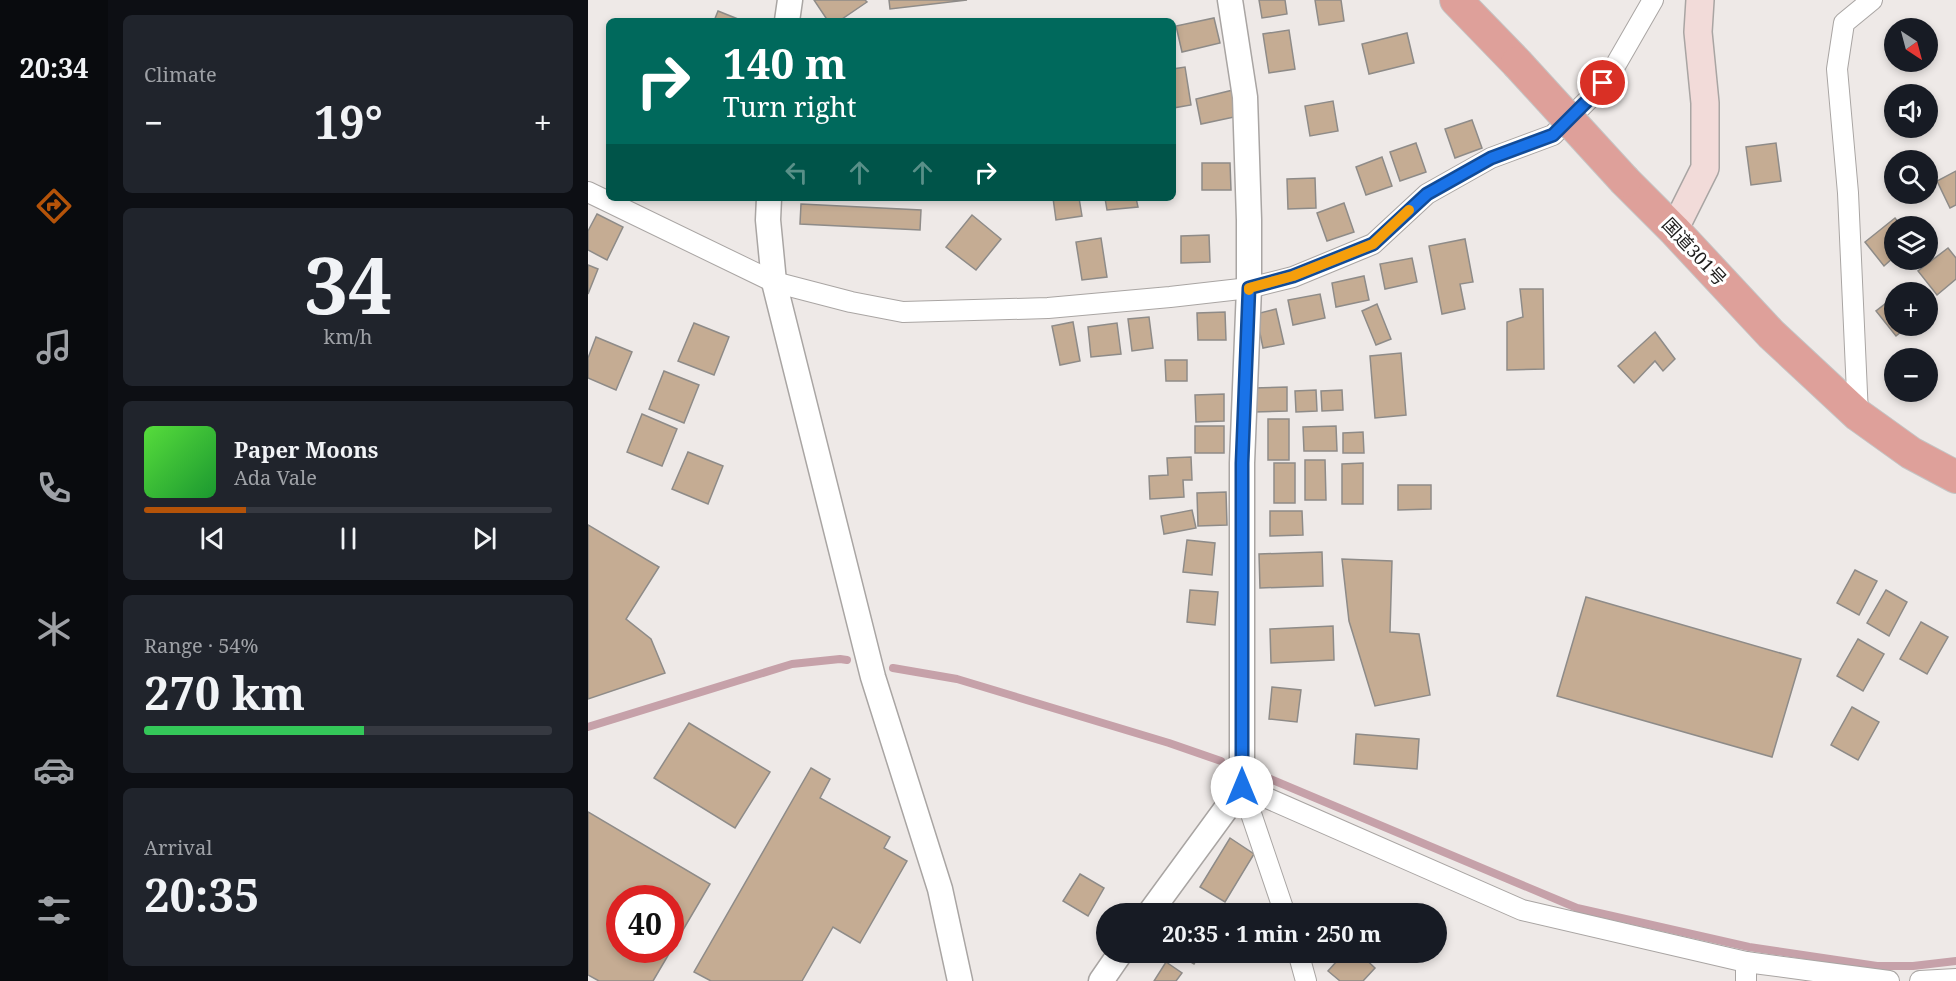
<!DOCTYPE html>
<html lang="en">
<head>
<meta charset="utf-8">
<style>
	:root { --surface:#171b24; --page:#20242c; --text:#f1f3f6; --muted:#9ea1a6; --line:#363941; --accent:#b45309 }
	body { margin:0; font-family:"Noto Serif","Noto Sans JP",serif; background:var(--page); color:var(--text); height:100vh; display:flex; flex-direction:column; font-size:22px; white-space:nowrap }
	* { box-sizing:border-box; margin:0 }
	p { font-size:20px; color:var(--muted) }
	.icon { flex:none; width:33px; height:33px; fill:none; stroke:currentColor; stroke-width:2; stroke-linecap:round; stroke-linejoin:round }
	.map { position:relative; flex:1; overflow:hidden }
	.panel { display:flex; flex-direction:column; gap:15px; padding:15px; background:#0d0f14; width:480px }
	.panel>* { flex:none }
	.hud { position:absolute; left:18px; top:18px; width:570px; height:183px; border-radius:9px; box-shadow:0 3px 9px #0003; background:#00695c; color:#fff; overflow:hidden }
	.needle { width:39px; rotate:144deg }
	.buttons { position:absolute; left:1296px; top:18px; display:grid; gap:12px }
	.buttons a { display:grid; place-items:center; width:54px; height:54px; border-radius:50%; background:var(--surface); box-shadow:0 3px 9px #0003; font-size:30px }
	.speed { position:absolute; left:18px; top:885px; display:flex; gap:12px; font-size:30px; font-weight:700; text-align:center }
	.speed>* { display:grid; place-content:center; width:78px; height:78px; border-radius:50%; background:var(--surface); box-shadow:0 3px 9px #0003; line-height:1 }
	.speed .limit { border:9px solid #d22; background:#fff; color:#111 }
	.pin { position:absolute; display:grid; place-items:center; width:51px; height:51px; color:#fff; margin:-26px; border:3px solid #fff; border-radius:50%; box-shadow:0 2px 6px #0007 }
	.me { position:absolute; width:66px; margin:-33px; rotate:0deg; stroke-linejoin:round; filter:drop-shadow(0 0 4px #0008) }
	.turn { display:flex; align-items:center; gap:21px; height:126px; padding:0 18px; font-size:27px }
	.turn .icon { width:78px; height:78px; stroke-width:2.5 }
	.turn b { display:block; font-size:42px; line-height:51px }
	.lanes { display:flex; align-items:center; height:57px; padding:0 18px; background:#0003; justify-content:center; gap:30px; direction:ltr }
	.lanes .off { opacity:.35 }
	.big { font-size:45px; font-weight:700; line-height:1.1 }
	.panel .tile { flex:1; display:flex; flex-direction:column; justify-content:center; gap:9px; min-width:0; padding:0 21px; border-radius:9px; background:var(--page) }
	.panel .dial { align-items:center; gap:0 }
	.dial b { font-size:78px; line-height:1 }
	.song { display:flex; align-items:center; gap:18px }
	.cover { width:72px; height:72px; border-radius:9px; background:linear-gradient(135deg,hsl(110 70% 55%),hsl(130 70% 35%)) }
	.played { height:6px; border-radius:3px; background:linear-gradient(90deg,var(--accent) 25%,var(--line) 25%) }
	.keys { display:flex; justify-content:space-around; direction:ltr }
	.heat { display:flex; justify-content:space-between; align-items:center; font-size:33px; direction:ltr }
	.charge { height:9px; border-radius:4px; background:linear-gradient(90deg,#34c759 54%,var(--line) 0) }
	.trip { position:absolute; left:508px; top:903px; width:351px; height:60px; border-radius:30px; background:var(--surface); box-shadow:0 3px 9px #0003; font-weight:700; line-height:60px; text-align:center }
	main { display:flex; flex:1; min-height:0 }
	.dock { display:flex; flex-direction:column; width:108px; justify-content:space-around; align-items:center; background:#090b0e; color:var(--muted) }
	.dock .icon { width:42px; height:42px }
	.dock .current { color:var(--accent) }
	.dock b { font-size:27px; color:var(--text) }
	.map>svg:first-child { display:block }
</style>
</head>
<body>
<main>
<nav class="dock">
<b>20:34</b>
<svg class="icon current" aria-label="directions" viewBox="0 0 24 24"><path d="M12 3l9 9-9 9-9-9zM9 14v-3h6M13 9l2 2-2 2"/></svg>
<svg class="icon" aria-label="music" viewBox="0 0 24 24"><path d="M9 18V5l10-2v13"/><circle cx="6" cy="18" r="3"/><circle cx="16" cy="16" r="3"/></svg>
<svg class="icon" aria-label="phone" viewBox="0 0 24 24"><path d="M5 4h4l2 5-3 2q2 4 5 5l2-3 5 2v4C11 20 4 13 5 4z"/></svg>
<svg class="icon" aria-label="climate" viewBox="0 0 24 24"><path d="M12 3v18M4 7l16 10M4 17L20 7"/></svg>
<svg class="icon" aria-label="car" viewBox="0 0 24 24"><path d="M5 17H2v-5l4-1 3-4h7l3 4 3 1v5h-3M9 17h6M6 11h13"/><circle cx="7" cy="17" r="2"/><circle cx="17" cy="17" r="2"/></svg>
<svg class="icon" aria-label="filters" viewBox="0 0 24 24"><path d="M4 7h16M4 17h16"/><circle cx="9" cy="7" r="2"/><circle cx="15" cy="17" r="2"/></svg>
</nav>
<section class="panel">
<div class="tile"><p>Climate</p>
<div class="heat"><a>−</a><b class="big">19°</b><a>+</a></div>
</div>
<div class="tile dial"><b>34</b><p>km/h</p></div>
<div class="tile">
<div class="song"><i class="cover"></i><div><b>Paper Moons</b><p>Ada Vale</p></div></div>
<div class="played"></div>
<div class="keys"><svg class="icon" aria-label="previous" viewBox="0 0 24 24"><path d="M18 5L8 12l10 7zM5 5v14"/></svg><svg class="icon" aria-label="pause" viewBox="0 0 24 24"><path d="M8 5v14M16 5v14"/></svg><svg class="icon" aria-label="next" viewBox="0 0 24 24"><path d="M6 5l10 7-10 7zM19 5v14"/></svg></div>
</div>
<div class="tile"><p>Range · 54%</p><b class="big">270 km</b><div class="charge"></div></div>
<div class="tile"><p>Arrival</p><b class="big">20:35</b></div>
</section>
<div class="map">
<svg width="1368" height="981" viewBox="0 0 1368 981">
	<rect width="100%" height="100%" fill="#eee9e7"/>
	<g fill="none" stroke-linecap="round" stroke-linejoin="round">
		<g stroke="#c6a1a9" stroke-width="8">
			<polyline points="305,668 369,679 581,743 633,761"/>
			<polyline points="0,727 204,664 252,659 259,660"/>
			<polyline points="675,776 989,908 1161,947 1289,966 1325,966 1368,961"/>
		</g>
	</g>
	<g fill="#c5ac93" stroke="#8e8b88" stroke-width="1.5" fill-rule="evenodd">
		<polygon points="226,0 277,0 279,2 251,21 240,21"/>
		<polygon points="301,0 379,0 302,9"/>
		<polygon points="671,0 697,0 699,14 674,18"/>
		<polygon points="727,0 753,0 756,21 731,25"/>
		<polygon points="130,11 155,21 126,21"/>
		<polygon points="626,18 632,43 594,52 588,26"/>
		<polygon points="701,30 707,69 681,73 675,34"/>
		<polygon points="819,33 826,63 781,74 774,44"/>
		<polygon points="597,67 603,105 585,108 585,69"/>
		<polygon points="645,90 651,116 613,124 608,99"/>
		<polygon points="745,101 750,131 722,136 717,106"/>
		<polygon points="884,120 894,148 867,158 857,129"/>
		<polygon points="828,143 838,172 812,181 802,152"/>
		<polygon points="1188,143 1193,181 1163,185 1158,147"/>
		<polygon points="794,157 804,186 778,195 768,167"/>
		<polygon points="614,163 642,163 643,190 614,190"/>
		<polygon points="1368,171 1368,205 1362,208 1349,181"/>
		<polygon points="727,178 728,208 700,209 699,179"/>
		<polygon points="465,198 491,198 494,216 468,220"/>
		<polygon points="517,198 548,198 550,207 519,210"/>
		<polygon points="756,203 766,232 739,241 729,213"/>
		<polygon points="213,204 333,210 332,230 212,224"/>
		<polygon points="9,214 35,227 19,260 0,250 0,231"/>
		<polygon points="384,215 413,239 388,270 358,247"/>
		<polygon points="1307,218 1313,226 1306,226 1306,257 1296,266 1277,242"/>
		<polygon points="621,235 622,262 593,263 593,236"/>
		<polygon points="513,238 519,277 494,280 488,242"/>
		<polygon points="877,239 885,282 872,284 877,309 854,314 841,246"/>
		<polygon points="1360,248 1368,258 1368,279 1349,295 1330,271"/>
		<polygon points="824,258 829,282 797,289 792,264"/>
		<polygon points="0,265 10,269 0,294"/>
		<polygon points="776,276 781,300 748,307 744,283"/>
		<polygon points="1323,283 1331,292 1311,292"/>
		<polygon points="932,289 955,289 956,369 919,370 919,322 935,317"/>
		<polygon points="732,294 737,318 705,325 700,300"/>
		<polygon points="1306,297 1306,326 1320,326 1308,336 1288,311"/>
		<polygon points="789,304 803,339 788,345 774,311"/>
		<polygon points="688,309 696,344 675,348 668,314"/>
		<polygon points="637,312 638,340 610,340 609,313"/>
		<polygon points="561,317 565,348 544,351 540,319"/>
		<polygon points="485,322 492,361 472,365 464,326"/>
		<polygon points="106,323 141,337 126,375 90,361"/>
		<polygon points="529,323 533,354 503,357 500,327"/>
		<polygon points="1067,332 1087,359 1075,371 1067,361 1046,383 1030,366"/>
		<polygon points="8,337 44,352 28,390 0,378 0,358"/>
		<polygon points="813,353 818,415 787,418 782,356"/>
		<polygon points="577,360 599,360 599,381 578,381"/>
		<polygon points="76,371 111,385 96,423 61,409"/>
		<polygon points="699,387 699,411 666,412 666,388"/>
		<polygon points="728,390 729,411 708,412 707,391"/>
		<polygon points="754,390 755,410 734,411 733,391"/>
		<polygon points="636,394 636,421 608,422 607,395"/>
		<polygon points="54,414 89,429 74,466 39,452"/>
		<rect x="680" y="419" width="21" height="41"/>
		<rect x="607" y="426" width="29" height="27"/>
		<polygon points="748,426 749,451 716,451 715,427"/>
		<polygon points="775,432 776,453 755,453 755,433"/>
		<polygon points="100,452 135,466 120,504 84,489"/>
		<polygon points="603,457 604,480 595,480 596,497 562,499 561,476 580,475 579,458"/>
		<polygon points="717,460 737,460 738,500 717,500"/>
		<rect x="686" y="463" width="21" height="40"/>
		<polygon points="775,463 775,504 754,504 754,464"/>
		<polygon points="810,485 843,485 843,509 810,510"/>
		<polygon points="638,492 639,525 610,526 609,493"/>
		<polygon points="604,510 608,528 576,534 573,516"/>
		<polygon points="682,511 714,511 715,535 682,536"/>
		<polygon points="0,525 71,567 38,619 63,639 77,673 0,699"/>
		<polygon points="599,540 627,543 624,575 595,572"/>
		<polygon points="734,552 735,586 672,588 671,554"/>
		<polygon points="754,559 804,561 802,632 831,634 842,695 787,706 761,621"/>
		<polygon points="1267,570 1289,581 1271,615 1249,603"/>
		<polygon points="602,590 630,592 627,625 599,622"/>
		<polygon points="1298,590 1319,602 1301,636 1279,623"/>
		<polygon points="998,597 1213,659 1184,757 969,696"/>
		<polygon points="1333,622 1360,637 1339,674 1312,659"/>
		<polygon points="745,626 746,660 683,663 682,629"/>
		<polygon points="1270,639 1296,654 1275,691 1249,676"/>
		<polygon points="684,687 713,690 709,722 681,719"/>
		<polygon points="1264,707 1291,722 1270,760 1243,745"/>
		<polygon points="101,723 182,772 147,828 66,778"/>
		<polygon points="768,734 831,739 829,769 766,764"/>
		<polygon points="223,768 242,779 232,798 302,837 296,848 319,861 272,943 245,927 214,981 123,981 106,972"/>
		<path d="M0,812L122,884L65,981H11L0,975ZM32,898H82V950H32Z"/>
		<polygon points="642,838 666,854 637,902 612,887"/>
		<polygon points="492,874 516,888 500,916 475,901"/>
		<polygon points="586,952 613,952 606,964"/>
		<polygon points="757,952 770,952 787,968 775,981 752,981 740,971"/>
		<polygon points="578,962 594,973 588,981 566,981"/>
	</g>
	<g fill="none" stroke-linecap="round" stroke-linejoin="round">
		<g stroke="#a9a5a3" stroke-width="22">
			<g id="minor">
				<polyline points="0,192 186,282 263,302 315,312 460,308 582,297 661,288 705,277 785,244 839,194 903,158 965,135 1006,94 1023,73 1065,0"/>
				<polyline points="1270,415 1260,193 1249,69 1256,23 1284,0"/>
				<polyline points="654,787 934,910 1158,962 1301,981"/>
				<polyline points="654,787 697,914"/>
				<polyline points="710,952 718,981"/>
				<polyline points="1158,962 1158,981"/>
				<polyline points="1332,981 1368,979"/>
			</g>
		</g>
		<g stroke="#a9a5a3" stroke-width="27">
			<g id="tertiary">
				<polyline points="199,21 202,0"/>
				<polyline points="181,198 180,220 186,282 285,677 352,889 372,981"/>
				<polyline points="561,914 654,787 654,463 661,288 661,220 657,97 642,0"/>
				<polyline points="513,981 533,952"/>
			</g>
		</g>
		<g stroke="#a9a5a3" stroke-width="30">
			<polyline id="secondary" points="1086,230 1117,168 1117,103 1110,32 1112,0"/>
		</g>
		<g stroke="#c4c4c4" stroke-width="34">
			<g id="trunk">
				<polyline points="868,0 929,63"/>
				<polyline points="1037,181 1086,230 1183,334 1270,415 1323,453 1368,477"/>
			</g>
		</g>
		<use href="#minor" stroke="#fff" stroke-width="20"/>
		<use href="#tertiary" stroke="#fff" stroke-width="24"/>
		<use href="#secondary" stroke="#f2dbd9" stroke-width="27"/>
		<use href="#trunk" stroke="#dea09a" stroke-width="32"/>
		<g stroke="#c4c4c4" stroke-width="34" stroke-linecap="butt">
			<polyline id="trunk-bridge" points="929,63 1037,181"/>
		</g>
		<use href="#trunk-bridge" stroke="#dea09a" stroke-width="32"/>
	</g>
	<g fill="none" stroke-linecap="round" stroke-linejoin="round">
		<g stroke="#114b97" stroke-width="15">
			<polyline id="route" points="654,787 654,463 661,288 705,276 785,244 839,194 903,158 965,135 1006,94 1015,83"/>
		</g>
		<use href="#route" stroke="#1a73e8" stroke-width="10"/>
		<polyline stroke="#f59e0b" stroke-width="10" points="661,290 661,288 705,276 785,244 821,210"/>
	</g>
	<g text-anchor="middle" stroke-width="6" stroke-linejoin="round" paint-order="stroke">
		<g font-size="18" fill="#1d1c1b" stroke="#fff">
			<text transform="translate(1106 252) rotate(47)" y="6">国道301号</text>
		</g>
	</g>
</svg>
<div class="buttons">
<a><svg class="needle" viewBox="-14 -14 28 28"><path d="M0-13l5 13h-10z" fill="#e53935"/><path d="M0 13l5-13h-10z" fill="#9ea1a6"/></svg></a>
<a><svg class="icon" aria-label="sound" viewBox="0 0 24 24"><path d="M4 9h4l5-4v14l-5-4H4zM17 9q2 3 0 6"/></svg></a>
<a><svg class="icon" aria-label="search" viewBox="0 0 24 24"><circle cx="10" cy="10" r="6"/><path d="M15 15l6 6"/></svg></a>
<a><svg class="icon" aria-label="layers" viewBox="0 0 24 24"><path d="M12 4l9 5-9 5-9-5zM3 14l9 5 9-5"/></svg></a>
<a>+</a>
<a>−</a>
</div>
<div class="speed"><div class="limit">40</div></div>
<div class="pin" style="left:1015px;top:83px;background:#d93025"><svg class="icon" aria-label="arrive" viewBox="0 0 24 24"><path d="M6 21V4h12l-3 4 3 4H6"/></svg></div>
<svg class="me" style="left:654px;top:787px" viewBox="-20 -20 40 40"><circle r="19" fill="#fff"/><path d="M0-13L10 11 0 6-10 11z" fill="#1a73e8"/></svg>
<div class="trip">20:35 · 1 min · 250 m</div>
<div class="hud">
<div class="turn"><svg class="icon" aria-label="right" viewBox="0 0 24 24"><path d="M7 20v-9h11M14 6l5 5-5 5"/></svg><div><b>140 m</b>Turn right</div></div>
<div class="lanes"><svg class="icon off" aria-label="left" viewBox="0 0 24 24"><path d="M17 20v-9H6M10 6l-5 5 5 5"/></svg><svg class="icon off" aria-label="ahead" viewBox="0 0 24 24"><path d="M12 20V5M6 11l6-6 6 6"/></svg><svg class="icon off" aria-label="ahead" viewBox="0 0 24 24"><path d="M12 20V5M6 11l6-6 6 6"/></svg><svg class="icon" aria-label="right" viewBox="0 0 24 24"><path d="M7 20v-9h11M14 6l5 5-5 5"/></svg></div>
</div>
</div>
</main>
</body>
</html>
